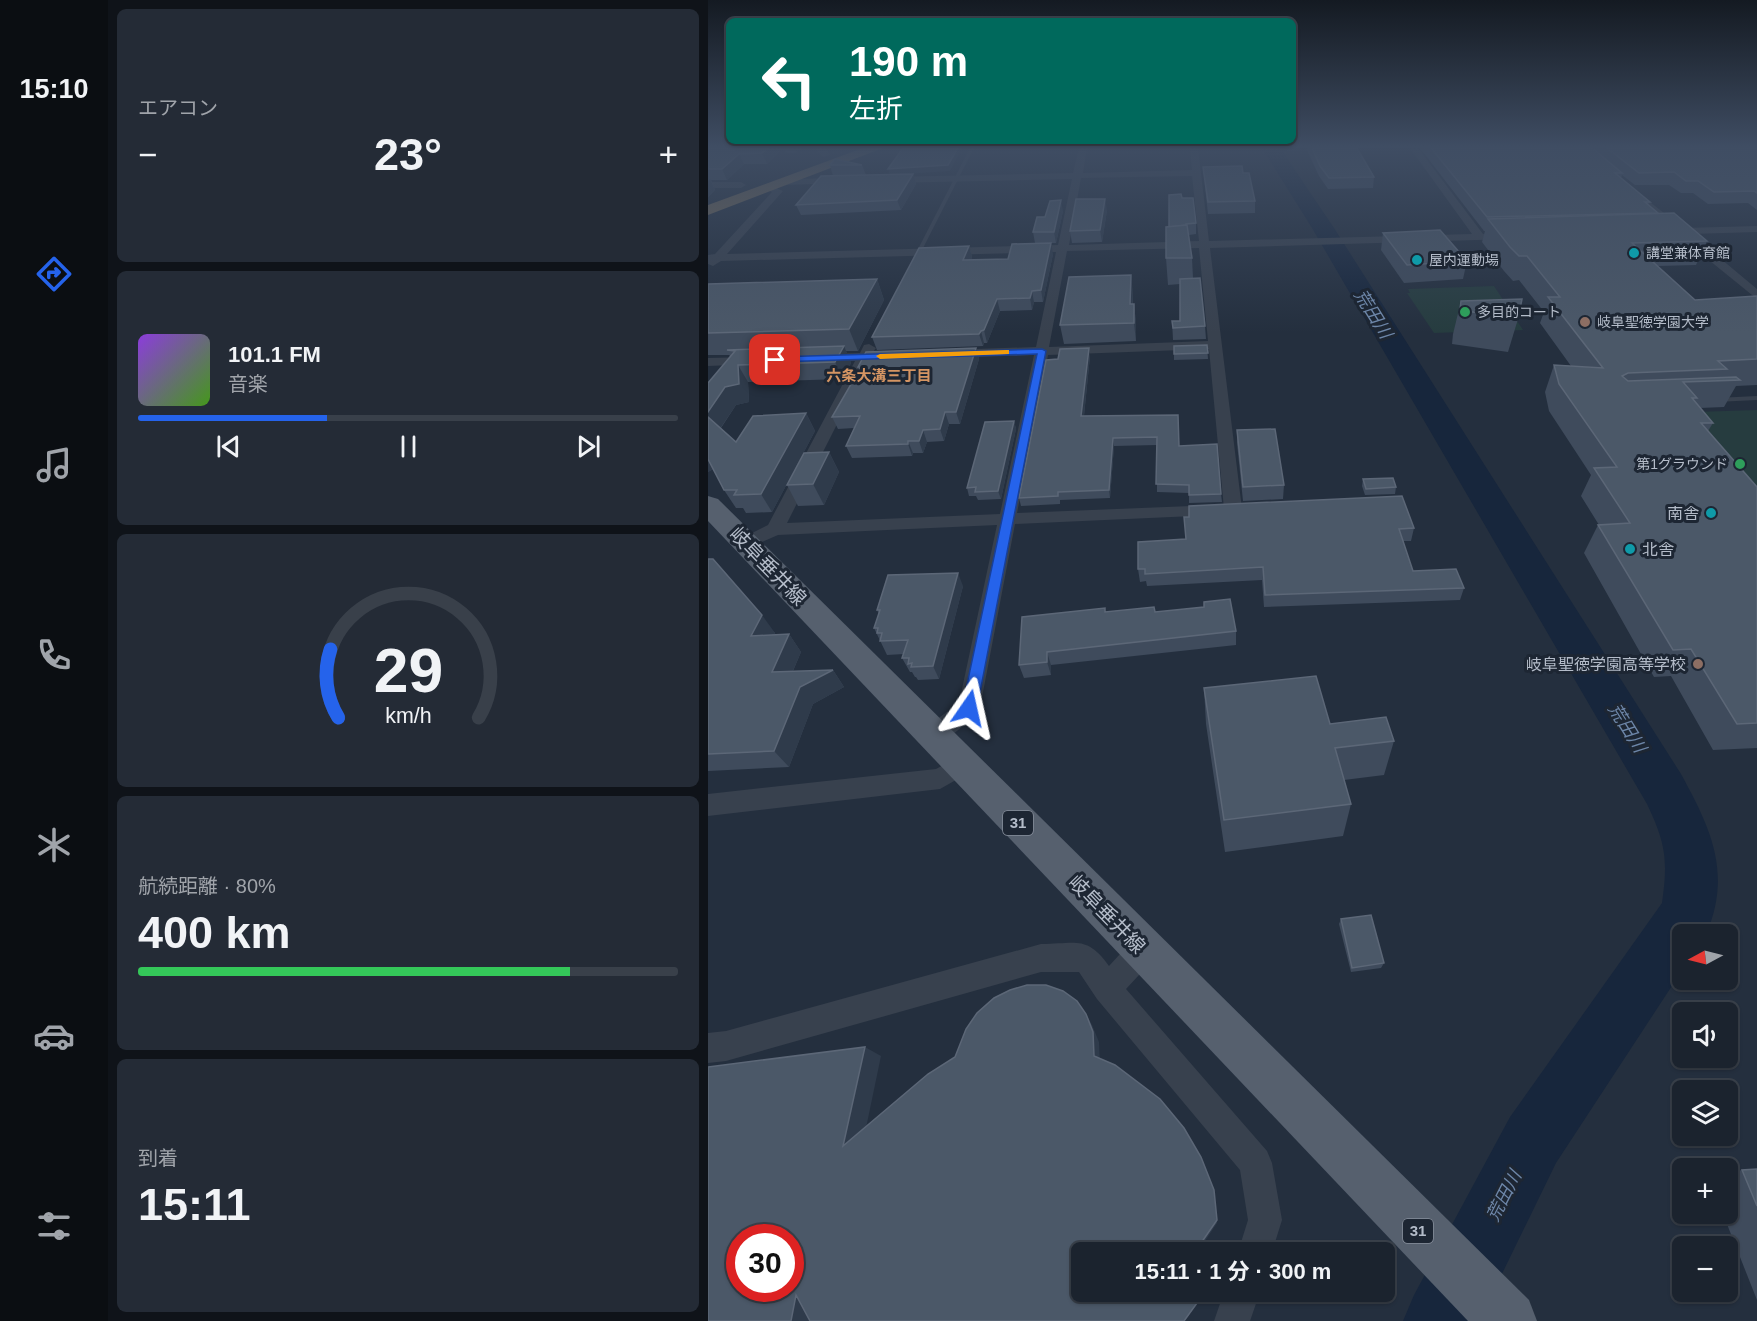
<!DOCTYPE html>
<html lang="ja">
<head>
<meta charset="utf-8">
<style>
	:root { --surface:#1b232e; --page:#242b36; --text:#f1f3f6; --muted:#a0a4aa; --line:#39404a; --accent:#2563eb }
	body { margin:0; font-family:Helvetica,"Noto Sans JP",sans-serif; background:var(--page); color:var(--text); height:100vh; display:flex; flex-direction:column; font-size:22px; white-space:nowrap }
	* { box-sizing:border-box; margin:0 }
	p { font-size:20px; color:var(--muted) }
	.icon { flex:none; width:33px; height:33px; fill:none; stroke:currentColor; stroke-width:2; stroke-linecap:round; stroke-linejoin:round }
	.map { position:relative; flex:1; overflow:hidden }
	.panel { display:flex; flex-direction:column; gap:9px; padding:9px; background:#0f1319; width:600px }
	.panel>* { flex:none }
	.top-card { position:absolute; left:18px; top:18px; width:570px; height:126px; border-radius:9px; box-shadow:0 2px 4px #0004,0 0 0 2px var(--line); background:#00695c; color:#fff; overflow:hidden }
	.needle { width:39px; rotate:263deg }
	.controls { position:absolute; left:964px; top:924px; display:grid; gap:12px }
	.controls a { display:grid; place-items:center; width:66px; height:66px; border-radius:9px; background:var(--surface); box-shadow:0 2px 4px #0004,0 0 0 2px var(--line); font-size:30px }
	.speed { position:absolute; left:18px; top:1224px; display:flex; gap:12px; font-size:30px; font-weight:700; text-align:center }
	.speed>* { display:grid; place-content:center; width:78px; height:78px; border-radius:50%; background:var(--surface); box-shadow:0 2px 4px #0004,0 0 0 2px var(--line); line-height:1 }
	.speed .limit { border:9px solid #d22; background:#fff; color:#111 }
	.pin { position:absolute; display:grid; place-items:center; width:51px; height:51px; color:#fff; margin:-26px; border-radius:12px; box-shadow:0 3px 9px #0006 }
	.me { position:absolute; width:66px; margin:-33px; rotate:11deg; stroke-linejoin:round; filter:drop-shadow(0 0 4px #0008) }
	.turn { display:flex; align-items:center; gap:21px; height:126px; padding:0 24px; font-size:27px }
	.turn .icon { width:78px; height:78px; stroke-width:2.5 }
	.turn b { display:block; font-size:42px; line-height:51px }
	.big { font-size:45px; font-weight:700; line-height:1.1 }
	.panel .card { flex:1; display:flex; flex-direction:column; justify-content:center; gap:9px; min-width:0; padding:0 21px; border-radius:9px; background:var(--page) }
	.panel .dial { align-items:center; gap:0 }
	.dial svg { height:156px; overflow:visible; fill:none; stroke:var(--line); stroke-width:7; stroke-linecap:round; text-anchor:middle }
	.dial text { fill:var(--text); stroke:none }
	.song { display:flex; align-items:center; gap:18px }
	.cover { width:72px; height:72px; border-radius:9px; background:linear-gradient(135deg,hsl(270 70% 55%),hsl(100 70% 35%)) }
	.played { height:6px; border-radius:3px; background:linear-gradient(90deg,var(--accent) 35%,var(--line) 35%) }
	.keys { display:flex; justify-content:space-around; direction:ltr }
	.heat { display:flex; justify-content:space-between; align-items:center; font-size:33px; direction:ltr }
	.charge { height:9px; border-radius:4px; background:linear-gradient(90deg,#34c759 80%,var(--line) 0) }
	.trip { position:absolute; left:363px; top:1242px; width:324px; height:60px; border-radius:9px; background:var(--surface); box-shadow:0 2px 4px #0004,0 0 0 2px var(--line); font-weight:700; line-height:60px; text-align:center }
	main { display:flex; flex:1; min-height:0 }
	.tabs { display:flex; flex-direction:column; width:108px; justify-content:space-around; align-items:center; background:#0b0e12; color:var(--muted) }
	.tabs .icon { width:42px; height:42px }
	.tabs .active { color:var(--accent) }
	.tabs b { font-size:27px; color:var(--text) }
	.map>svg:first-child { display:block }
</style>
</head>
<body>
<main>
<nav class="tabs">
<b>15:10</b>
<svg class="icon active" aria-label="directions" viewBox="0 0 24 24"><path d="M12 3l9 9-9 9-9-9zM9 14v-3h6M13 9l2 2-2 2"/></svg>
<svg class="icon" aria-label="music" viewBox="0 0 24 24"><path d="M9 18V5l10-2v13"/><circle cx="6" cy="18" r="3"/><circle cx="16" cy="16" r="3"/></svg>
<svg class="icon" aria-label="phone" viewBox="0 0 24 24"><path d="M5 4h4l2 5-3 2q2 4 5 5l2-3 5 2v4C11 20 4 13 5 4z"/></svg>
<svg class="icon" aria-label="climate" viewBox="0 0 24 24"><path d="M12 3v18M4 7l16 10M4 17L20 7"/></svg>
<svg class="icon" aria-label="car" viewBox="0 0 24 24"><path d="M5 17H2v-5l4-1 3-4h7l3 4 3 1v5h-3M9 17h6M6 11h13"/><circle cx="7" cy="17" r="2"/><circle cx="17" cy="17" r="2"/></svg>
<svg class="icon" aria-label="filters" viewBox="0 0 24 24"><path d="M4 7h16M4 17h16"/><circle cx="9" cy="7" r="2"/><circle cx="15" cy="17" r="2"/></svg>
</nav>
<section class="panel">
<div class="card"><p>エアコン</p>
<div class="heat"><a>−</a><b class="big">23°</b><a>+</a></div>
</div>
<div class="card">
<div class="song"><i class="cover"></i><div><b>101.1 FM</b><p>音楽</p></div></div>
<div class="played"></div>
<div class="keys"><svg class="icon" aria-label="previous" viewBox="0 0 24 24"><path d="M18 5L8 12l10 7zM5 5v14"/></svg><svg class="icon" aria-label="pause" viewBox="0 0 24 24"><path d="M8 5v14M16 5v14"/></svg><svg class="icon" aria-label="next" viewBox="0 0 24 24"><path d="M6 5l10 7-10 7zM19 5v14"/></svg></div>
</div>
<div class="card dial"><svg viewBox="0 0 100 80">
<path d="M14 69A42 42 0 1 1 86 69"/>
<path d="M14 69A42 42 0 0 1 10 34" stroke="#2563eb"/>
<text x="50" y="56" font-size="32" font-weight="700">29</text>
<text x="50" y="72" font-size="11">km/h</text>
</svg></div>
<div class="card"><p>航続距離 · 80%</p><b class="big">400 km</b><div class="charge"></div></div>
<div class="card"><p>到着</p><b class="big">15:11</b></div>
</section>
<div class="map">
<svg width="1049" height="1321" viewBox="0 0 1049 1321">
	<rect width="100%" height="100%" fill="#242f3e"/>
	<g fill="#263c3f">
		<polygon points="786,286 815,330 726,333 699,293 702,293 700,289"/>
		<polygon points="1049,410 1049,506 986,412"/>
	</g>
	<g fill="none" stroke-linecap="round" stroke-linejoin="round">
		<path fill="#17263c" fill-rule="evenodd" d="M554,148H572L626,228L973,774C1002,827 1024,872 999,932L998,934H975V969L848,1163L771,1321H695L706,1295L802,1117L954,903C960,860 958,844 939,804L604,228Z"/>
		<g fill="#38414e" fill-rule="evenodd">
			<polygon points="262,148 266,148 213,252 208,253"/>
			<polygon points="1049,396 1049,400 1008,402 1004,400 1008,398"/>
		</g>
		<g fill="#38414e" fill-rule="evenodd">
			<polygon points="109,148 118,148 122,155 115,157 108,150"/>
			<path d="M371,148H379L375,173L484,170L482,148H490L501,241L764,234L702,148H710L775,234L802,233L807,236L802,239L502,248L534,509L525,514L516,509L501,349L340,355L309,513L508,505L517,510L508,515L307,524L272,708L269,714C255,725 235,748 217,742L214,735L217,728L251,703L289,525L70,535L38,549L29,543L32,539L60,525L147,361L112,362L105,358L112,354L152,353L156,345L161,344L168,348L165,352H182L189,356L182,360L161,361L79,523L292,514L326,355L240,358L233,354L240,350L328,347L348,252L13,261L5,266L0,264V255L7,254L64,192L56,188L61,185L75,191L19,254L350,245L364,179L179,183L174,180L179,177L365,173ZM484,176L491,241L361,245L373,178ZM491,248L500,341L341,347L359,251Z"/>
			<polygon points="136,178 141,181 139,183 76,185 71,182 76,179"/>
			<polygon points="0,182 33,182 38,185 33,188 0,188"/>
			<polygon points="919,184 975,228 1049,226 1049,232 983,234 1049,289 1049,299 970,235 956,234 956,230 963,229 916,189 914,187"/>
			<polygon points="44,357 49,358 49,364 0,366 0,358"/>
			<polygon points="254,755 262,758 266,765 262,772 232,789 0,816 0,794 228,769"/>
			<path d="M434,937L444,941L448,951L444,961L418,989L559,1151L564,1163L574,1220L564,1252H530L540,1220L532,1170L389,999L371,972H333L18,1061L0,1063V1033L18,1031L333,944C368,944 379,935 401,966L424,941Z"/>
			<polygon points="516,1292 552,1292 542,1321 506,1321"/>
		</g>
		<polygon fill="#56606e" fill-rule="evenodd" points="0,496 10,499 821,1300 829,1321 760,1321 0,521"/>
		<polygon fill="#746855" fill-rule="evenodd" points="155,148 175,148 0,215 0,205"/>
	</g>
	<g fill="#3f4b5c">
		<polygon points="0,148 93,148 88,153 79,153 74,149 59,164 36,164 19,180 3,180 7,190 0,197"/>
		<polygon points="598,148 649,148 666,177 665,188 620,189 611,176"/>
		<polygon points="712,148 1049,148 1049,210 1040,203 1000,204 985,193 973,193 961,185 927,185 914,175 913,178 942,202 940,205 949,214 999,241 988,265 949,266 987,300 1049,296 1049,385 1028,386 1016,407 992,408 1005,423 1000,431 1049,487 1049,748 1005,750 963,676 946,677 876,553 890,525 891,525 873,496 883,475 841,411 837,392 846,365 863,366 832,323 836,312 811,280 805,281 796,271 774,242 777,231 776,231"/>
		<polygon points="122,165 154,165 158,175 125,176"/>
		<polygon points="495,167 535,173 547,201 547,213 500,214 496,177"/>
		<polygon points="205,174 208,184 193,210 93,215 88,205"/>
		<polygon points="474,198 488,223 488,234 481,235 484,258 485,278 497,326 498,339 465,340 464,321 472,321 472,284 460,285 458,258"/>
		<polygon points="399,210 394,242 364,243 362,231"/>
		<polygon points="355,211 348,243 327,243 325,232 337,217"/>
		<polygon points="675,233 759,261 755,279 696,283 673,250"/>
		<polygon points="261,246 264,257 263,260 300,259 345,254 335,302 326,302 324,310 292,311 279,343 276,343 275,346 169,350 164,337"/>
		<polygon points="169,279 176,300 150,351 138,351 143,363 135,379 40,382 41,402 28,405 13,428 28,442 98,413 107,431 64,512 38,513 35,508 28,508 16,490 5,469 0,472 22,356 21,355 0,355 0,284"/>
		<polygon points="425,293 425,304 426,304 428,323 428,341 356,344 352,325"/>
		<polygon points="753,301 810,319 800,352 744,344 745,334"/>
		<polygon points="499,345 500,359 466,360 466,346"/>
		<polygon points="268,348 271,359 252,424 241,424 236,441 219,442 215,453 205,453 204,456 144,458 138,446 146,428 130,429 124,417 151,370 150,367"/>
		<polygon points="382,356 376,416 470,415 471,446 513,494 514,502 481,503 481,493 449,492 449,445 406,446 402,498 352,500 352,504 313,506 311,498 350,359"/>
		<polygon points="306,421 308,429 293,499 270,500 268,496 261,496 259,488"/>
		<polygon points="529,430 576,485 575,499 535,501 529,443"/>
		<polygon points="121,452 131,472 116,505 90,506 79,485"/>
		<polygon points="655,479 688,487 687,494 657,495 654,486"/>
		<polygon points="706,528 703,541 695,541 705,571 756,588 752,600 556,607 554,580 439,586 438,581 432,582 430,569 477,539"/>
		<polygon points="0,559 67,633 66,635 81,634 93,652 85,671 125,670 136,687 105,704 81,767 0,771"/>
		<polygon points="255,586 231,679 210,680 208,677 207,677 204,672 202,672 194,658 196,654 179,655 166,628 171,614 169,610"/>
		<polygon points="397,612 447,612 528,631 528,645 343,665 343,675 316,678 311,665"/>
		<polygon points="496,688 622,724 686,741 676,775 636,780 643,804 635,836 517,852 498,724"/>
		<polygon points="633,919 676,963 673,968 643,972 631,924"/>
		<polygon points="1049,1169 1049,1300 1015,1214 1020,1214 1020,1173 1034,1170"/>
	</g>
	<g fill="#2f3b4b">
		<polygon points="60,148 74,149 59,164 54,153"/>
		<polygon points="86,148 93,148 88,153"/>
		<polygon points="250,148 254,148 242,171 182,175 180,169"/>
		<polygon points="31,154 36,164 19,180 14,169"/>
		<polygon points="205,174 208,184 193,210 189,200"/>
		<polygon points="2,179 7,190 0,197 0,181"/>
		<polygon points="397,199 399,210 394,242 392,230"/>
		<polygon points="353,200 355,211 348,243 346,232"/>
		<polygon points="343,243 345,254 335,302 333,290"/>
		<polygon points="261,246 264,257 258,272 255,260"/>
		<polygon points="423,275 425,293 424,323 422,304"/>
		<polygon points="169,279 176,300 150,351 141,329"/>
		<polygon points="324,291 326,302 324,310 322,298"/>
		<polygon points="289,299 292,311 279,343 276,330"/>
		<polygon points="426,304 428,323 428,341 426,323"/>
		<polygon points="273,331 276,343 275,346 271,334"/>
		<polygon points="136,346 143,363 135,379 127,362"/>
		<polygon points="268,348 271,359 252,424 248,412"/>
		<polygon points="381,348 382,356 375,424 373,416"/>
		<polygon points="30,365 40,382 41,402 28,405 9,433 0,418 0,412"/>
		<polygon points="237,412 241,424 236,441 232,429"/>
		<polygon points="98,413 107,431 64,512 53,494"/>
		<polygon points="306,421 308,429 293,499 290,491"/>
		<polygon points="215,430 219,442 215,453 211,441"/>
		<polygon points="405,438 406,446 402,498 401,490"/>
		<polygon points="200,441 205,453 204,456 200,444"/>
		<polygon points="121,452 131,472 116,505 105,484"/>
		<polygon points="0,457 8,468 0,472"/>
		<polygon points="250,573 255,586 231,679 225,666"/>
		<polygon points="54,615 67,633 57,654 43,636"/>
		<polygon points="81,634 93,652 77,689 64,672"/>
		<polygon points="339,652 343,665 343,675 339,662"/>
		<polygon points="125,670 136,687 105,704 81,767 66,751 92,687"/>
		<polygon points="378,1014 384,1025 391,1042 392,1066 386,1056"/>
		<polygon points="157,1047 173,1056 153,1152 135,1146"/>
		<polygon points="506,1190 509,1223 493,1247 491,1246"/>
		<polygon points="88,1295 106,1321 83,1321"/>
	</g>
	<g fill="#4b5868" stroke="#5c6777" stroke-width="1.5" fill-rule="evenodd">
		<polygon points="0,148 60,148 54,153 31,154 14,169 0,169"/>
		<polygon points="195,148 250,148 240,165 180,169"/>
		<polygon points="604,148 649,148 666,177 621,178 612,166"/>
		<polygon points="723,148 884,148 914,173 907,173 942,202 937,202 950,213 779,217"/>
		<polygon points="899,148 1049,148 1049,193 1046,191 1006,192 990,181 978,181 966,172 931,173"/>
		<polygon points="127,159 154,165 122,165"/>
		<polygon points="534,166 535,173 541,173 547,201 500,202 495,167"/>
		<polygon points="205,174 189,200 88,205 113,176"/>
		<polygon points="473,194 474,198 485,198 488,223 478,224 478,225 461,227 461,195"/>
		<polygon points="368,199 397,199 392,230 362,231"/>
		<polygon points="353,200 346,232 325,232 329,217 337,217 342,201"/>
		<polygon points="966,213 999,241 924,243 987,300 1049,296 1049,359 1010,361 1019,369 920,373 914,376 920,381 1028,377 1032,380 975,382 989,398 984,398 1005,423 993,423 1049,487 1049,723 1029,724 983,649 965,650 890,525 922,523 886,468 909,467 851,384 846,365 895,368 840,297 852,297 819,256 811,256 802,247 780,219"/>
		<polygon points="479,225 484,258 458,258 458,227"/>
		<polygon points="732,230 759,261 699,265 675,233"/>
		<polygon points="343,243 333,290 324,291 322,298 289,299 276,330 273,331 271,334 164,337 211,248 261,246 255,260 300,259 304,244"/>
		<polygon points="423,275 422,304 426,304 426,323 352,325 361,277"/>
		<polygon points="492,278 497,326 465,328 464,321 472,321 472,279"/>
		<polygon points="169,279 141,329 0,333 0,284"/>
		<polygon points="814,299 810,319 752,310 753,301"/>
		<polygon points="499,345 500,353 466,354 466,346"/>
		<polygon points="136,346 127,362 30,365 31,384 17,387 0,412 0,383 27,351 19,350"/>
		<polygon points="268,348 248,412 237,412 232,429 215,430 211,441 200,441 200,444 138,446 152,416 124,417 153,367 150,367 158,352"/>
		<polygon points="381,348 373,416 470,415 471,446 509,444 513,494 481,495 481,485 448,484 449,437 405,438 401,490 350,492 350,496 311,498 338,360 350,359 352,349"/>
		<polygon points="98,413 53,494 26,495 29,490 16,490 0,459 0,417 28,442 45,416"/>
		<polygon points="306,421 290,491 267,492 268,487 259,488 277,422"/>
		<polygon points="567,429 576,485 535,487 529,430"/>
		<polygon points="121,452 105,484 79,485 96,453"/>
		<polygon points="685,478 688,487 658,489 655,479"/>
		<polygon points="694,496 706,528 691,529 705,571 748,569 756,588 557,595 555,567 437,574 437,569 430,569 430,542 478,539 476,517 481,517 481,506"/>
		<polygon points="0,559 5,559 54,615 43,636 81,634 64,672 125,670 92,687 66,751 0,754"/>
		<polygon points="250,573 225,666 203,667 204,663 200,664 201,658 194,658 200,640 172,641 174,633 169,633 170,628 166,628 172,610 169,610 180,575"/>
		<polygon points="522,599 528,631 339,652 339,662 311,665 314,617 397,608 397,612 446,607 447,612 496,607 496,602"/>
		<polygon points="608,676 622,724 678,717 686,741 627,748 643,804 516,820 496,688"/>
		<polygon points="663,915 676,963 644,968 633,919"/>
		<path d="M319,985H338L355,991L369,1001L378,1014L385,1032L386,1056L407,1065L452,1099L476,1128L493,1157L506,1190L509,1220L491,1246L497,1252H374V1292H497L476,1321H102L88,1295L83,1321H0V1067L157,1047L135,1146L220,1074L247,1057L258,1029L269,1013L286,998L302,990ZM32,1238H82V1288H32Z"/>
		<polygon points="1049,1169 1049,1206 1034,1170"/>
	</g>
	<linearGradient id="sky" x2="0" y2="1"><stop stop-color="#141a22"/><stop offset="0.44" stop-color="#3f4d63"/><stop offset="1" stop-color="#3f4d63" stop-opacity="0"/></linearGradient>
	<rect width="1049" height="333" fill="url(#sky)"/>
	<polygon fill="#2563eb" stroke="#184099" stroke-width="1.5" points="334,349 338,351 269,708 261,714 254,708 329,354 67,362 62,360 67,357"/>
	<polygon fill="#f59e0b" points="298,350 301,350 301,354 172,359 168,356 172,354"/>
	<g fill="#0f9aa8" stroke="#1d2633" stroke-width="2">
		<circle cx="926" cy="253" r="6"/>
		<circle cx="709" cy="260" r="6"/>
		<circle cx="1003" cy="513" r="6"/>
		<circle cx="922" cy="549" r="6"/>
	</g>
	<g fill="#2e9e5b" stroke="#1d2633" stroke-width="2">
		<circle cx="757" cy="312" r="6"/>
		<circle cx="1032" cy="464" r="6"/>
	</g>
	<g fill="#8d6e63" stroke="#1d2633" stroke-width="2">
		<circle cx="877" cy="322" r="6"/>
		<circle cx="990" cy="664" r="6"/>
	</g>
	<g text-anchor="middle" stroke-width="6" stroke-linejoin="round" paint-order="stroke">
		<g font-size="14" fill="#b4bcc9" stroke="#1d2633" text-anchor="start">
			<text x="938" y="258">講堂兼体育館</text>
			<text x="721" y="265">屋内運動場</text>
			<text x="769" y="317">多目的コート</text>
			<text x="889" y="327">岐阜聖徳学園大学</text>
			<text x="1020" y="469" text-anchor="end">第1グラウンド</text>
		</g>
		<g font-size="15" font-weight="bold" fill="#d59563" stroke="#1d2633">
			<text x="171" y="381">六条大溝三丁目</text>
		</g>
		<g fill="#1d2633" stroke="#878f9c" stroke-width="1.5">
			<rect x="295" y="811" width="30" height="24" rx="4.5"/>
			<rect x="695" y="1219" width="30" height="24" rx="4.5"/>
		</g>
		<g font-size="15" font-weight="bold" fill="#b4bcc9">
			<text x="310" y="828">31</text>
			<text x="710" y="1236">31</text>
		</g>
		<g font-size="16" fill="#b4bcc9" stroke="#1d2633" text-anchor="end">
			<text x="991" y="519">南舎</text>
			<text x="934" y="555" text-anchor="start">北舎</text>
			<text x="978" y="670">岐阜聖徳学園高等学校</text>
		</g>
		<g font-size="18" font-style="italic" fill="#6d86a8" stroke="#1d2633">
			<text transform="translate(665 314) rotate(58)" y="6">荒田川</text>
			<text transform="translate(919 728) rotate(58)" y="6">荒田川</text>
			<text transform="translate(796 1196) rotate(-63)" y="6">荒田川</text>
		</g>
		<g font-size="20" fill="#b4bcc9" stroke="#1d2633">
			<text transform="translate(60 566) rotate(46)" y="7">岐阜垂井線</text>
			<text transform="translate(399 914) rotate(46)" y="7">岐阜垂井線</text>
		</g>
	</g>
</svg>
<div class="controls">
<a><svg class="needle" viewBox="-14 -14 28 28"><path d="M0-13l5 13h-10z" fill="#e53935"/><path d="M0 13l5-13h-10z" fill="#a0a4aa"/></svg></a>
<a><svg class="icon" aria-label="sound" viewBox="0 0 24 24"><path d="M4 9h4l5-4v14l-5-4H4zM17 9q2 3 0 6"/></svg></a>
<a><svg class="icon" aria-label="layers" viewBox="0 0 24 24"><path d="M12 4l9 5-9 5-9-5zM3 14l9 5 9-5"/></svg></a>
<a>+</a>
<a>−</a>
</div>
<div class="speed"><div class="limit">30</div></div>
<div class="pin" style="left:67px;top:360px;background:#d93025"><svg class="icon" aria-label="arrive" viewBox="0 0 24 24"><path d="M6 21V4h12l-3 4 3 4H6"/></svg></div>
<svg class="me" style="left:261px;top:708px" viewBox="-20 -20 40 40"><path d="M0-17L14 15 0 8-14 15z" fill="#2563eb" stroke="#fff" stroke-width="4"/></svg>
<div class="trip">15:11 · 1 分 · 300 m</div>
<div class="top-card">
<div class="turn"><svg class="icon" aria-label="left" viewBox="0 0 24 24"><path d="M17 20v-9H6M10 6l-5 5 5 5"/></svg><div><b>190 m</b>左折</div></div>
</div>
</div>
</main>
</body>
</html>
